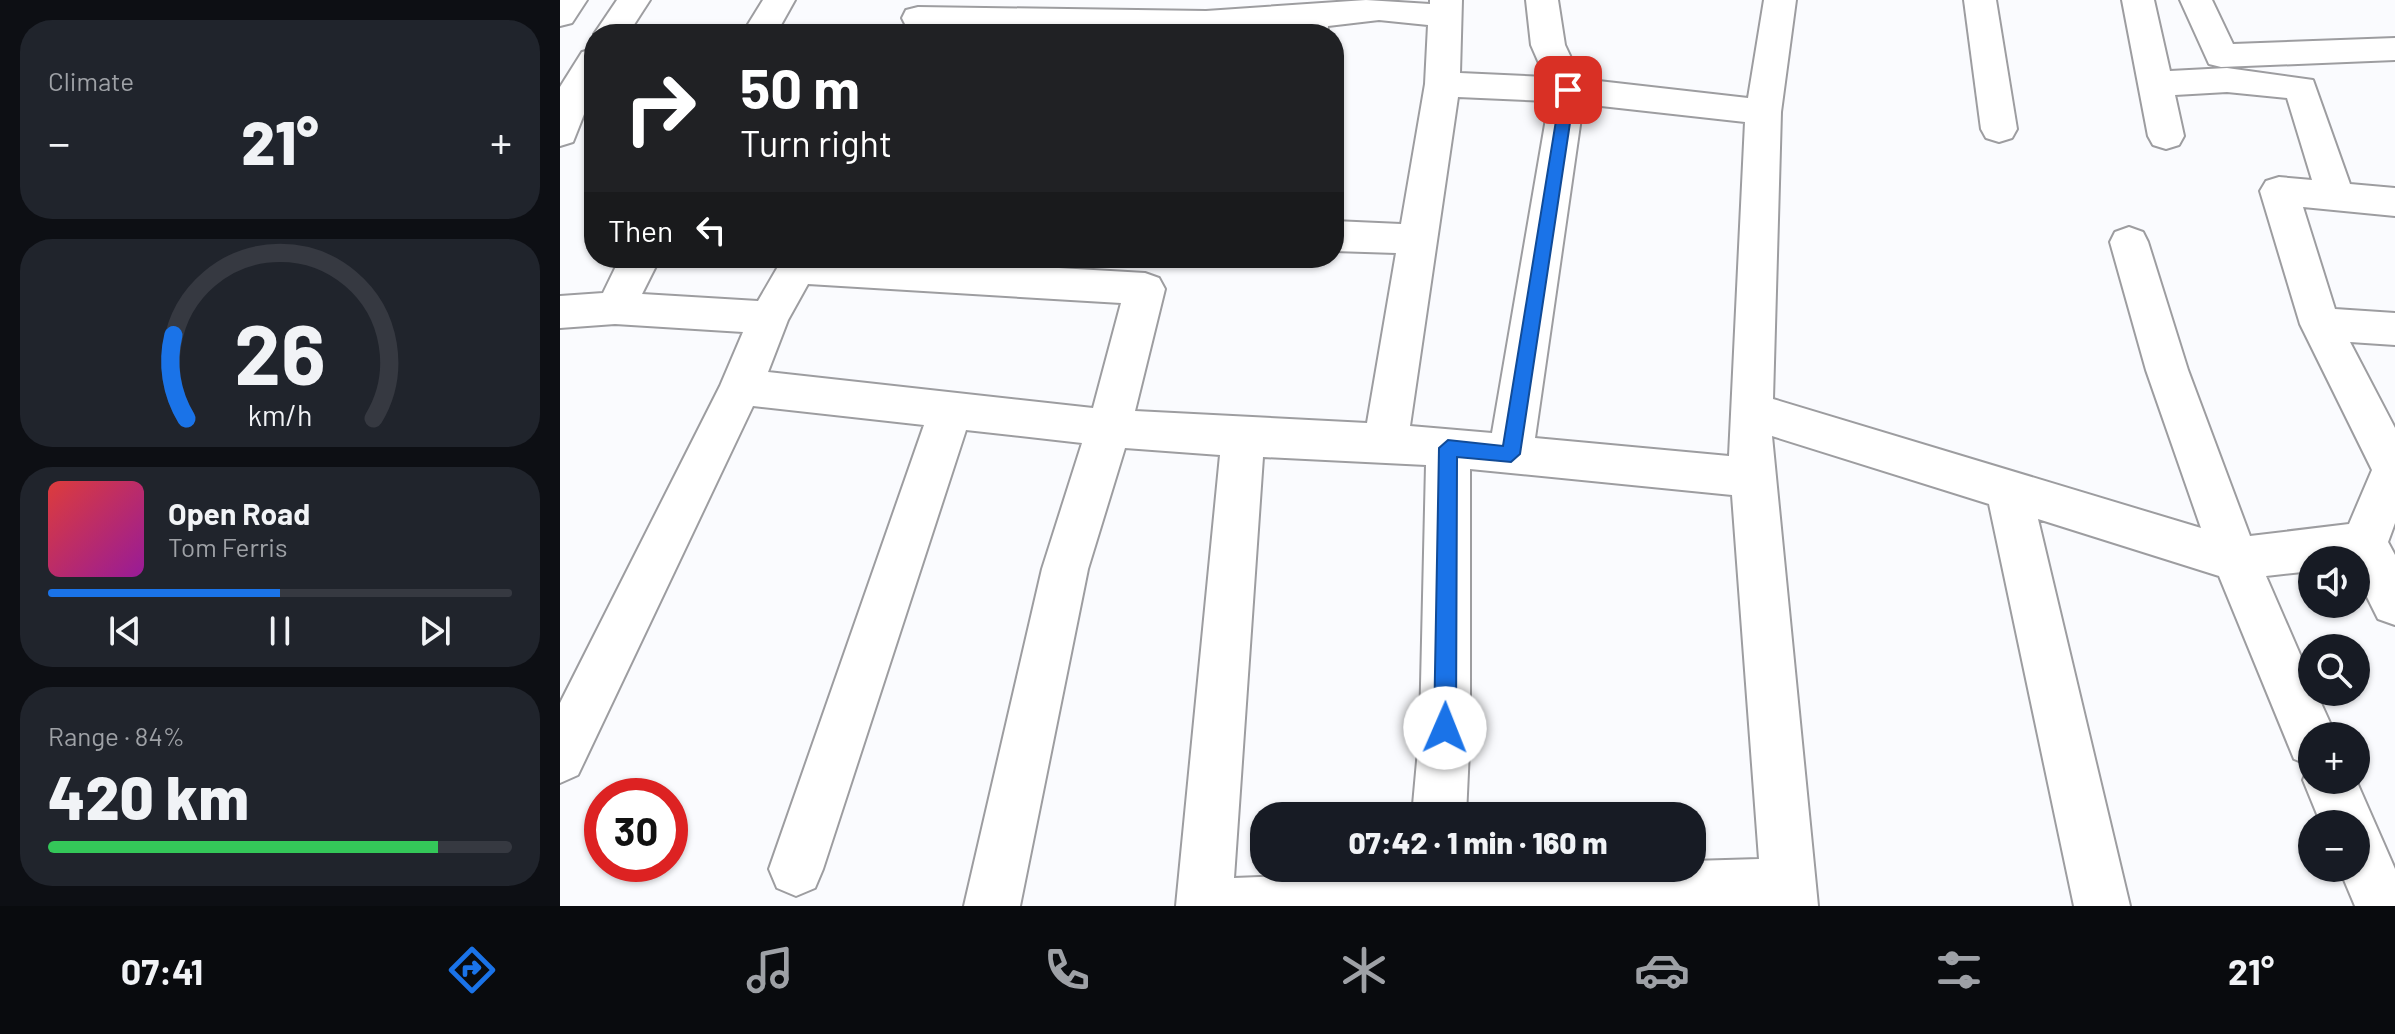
<!DOCTYPE html>
<html lang="en">
<head>
<meta charset="utf-8">
<style>
	:root { --surface:#171b24; --page:#20242c; --text:#f1f3f6; --muted:#9ea1a6; --line:#363941; --accent:#1a73e8 }
	body { margin:0; font-family:Barlow,sans-serif; background:var(--page); color:var(--text); height:100vh; display:flex; flex-direction:column; font-size:30px; white-space:nowrap }
	* { box-sizing:border-box; margin:0 }
	p { font-size:26px; color:var(--muted) }
	.icon { flex:none; width:44px; height:44px; fill:none; stroke:currentColor; stroke-width:2; stroke-linecap:round; stroke-linejoin:round }
	.map { position:relative; flex:1; overflow:hidden }
	.side { display:flex; flex-direction:column; gap:20px; padding:20px; background:#0d0f14; width:560px }
	.side>* { flex:none }
	.hud { position:absolute; left:24px; top:24px; width:760px; height:244px; border-radius:32px; box-shadow:0 2px 6px #0004; background:#202124; color:#fff; overflow:hidden }
	.buttons { position:absolute; left:1738px; top:546px; display:grid; gap:16px }
	.buttons a { display:grid; place-items:center; width:72px; height:72px; border-radius:50%; background:var(--surface); box-shadow:0 2px 6px #0004; font-size:40px }
	.speed { position:absolute; left:24px; top:778px; display:flex; gap:16px; font-size:40px; font-weight:700; text-align:center }
	.speed>* { display:grid; place-content:center; width:104px; height:104px; border-radius:50%; background:var(--surface); box-shadow:0 2px 6px #0004; line-height:1 }
	.speed .limit { border:12px solid #d22; background:#fff; color:#111 }
	.pin { position:absolute; display:grid; place-items:center; width:68px; height:68px; color:#fff; margin:-34px; border-radius:16px; box-shadow:0 4px 12px #0006 }
	.me { position:absolute; width:88px; margin:-44px; rotate:1deg; stroke-linejoin:round; filter:drop-shadow(0 0 6px #0008) }
	.turn { display:flex; align-items:center; gap:28px; height:168px; padding:0 24px; font-size:36px }
	.turn .icon { width:104px; height:104px; stroke-width:2.5 }
	.turn b { display:block; font-size:56px; line-height:68px }
	.then { display:flex; align-items:center; height:76px; padding:0 24px; background:#0003; gap:16px; font-size:30px }
	.big { font-size:60px; font-weight:800; line-height:1.1 }
	.side .card { flex:1; display:flex; flex-direction:column; justify-content:center; gap:12px; min-width:0; padding:0 28px; border-radius:32px; background:var(--page) }
	.side .dial { align-items:center; gap:0 }
	.dial svg { height:208px; overflow:visible; fill:none; stroke:var(--line); stroke-width:7; stroke-linecap:round; text-anchor:middle }
	.dial text { fill:var(--text); stroke:none }
	.song { display:flex; align-items:center; gap:24px }
	.cover { width:96px; height:96px; border-radius:12px; background:linear-gradient(135deg,hsl(0 70% 55%),hsl(300 70% 35%)) }
	.played { height:8px; border-radius:4px; background:linear-gradient(90deg,var(--accent) 50%,var(--line) 50%) }
	.keys { display:flex; justify-content:space-around; direction:ltr }
	.heat { display:flex; justify-content:space-between; align-items:center; font-size:44px; direction:ltr }
	.charge { height:12px; border-radius:6px; background:linear-gradient(90deg,#34c759 84%,var(--line) 0) }
	.trip { position:absolute; left:690px; top:802px; width:456px; height:80px; border-radius:32px; background:var(--surface); box-shadow:0 2px 6px #0004; font-weight:800; line-height:80px; text-align:center }
	.menu { display:flex; height:128px; justify-content:space-around; align-items:center; background:#090b0e; color:var(--muted) }
	.menu .icon { width:56px; height:56px }
	.menu .active { color:var(--accent) }
	.menu b { font-size:36px; color:var(--text) }
	main { display:flex; flex:1; min-height:0 }
	.map>svg:first-child { display:block }
</style>
</head>
<body>
<main>
<section class="side">
<div class="card"><p>Climate</p>
<div class="heat"><a>−</a><b class="big">21°</b><a>+</a></div>
</div>
<div class="card dial"><svg viewBox="0 0 100 80">
<path d="M14 69A42 42 0 1 1 86 69"/>
<path d="M14 69A42 42 0 0 1 9 37" stroke="#1a73e8"/>
<text x="50" y="56" font-size="32" font-weight="700">26</text>
<text x="50" y="72" font-size="11">km/h</text>
</svg></div>
<div class="card">
<div class="song"><i class="cover"></i><div><b>Open Road</b><p>Tom Ferris</p></div></div>
<div class="played"></div>
<div class="keys"><svg class="icon" aria-label="previous" viewBox="0 0 24 24"><path d="M18 5L8 12l10 7zM5 5v14"/></svg><svg class="icon" aria-label="pause" viewBox="0 0 24 24"><path d="M8 5v14M16 5v14"/></svg><svg class="icon" aria-label="next" viewBox="0 0 24 24"><path d="M6 5l10 7-10 7zM19 5v14"/></svg></div>
</div>
<div class="card"><p>Range · 84%</p><b class="big">420 km</b><div class="charge"></div></div>
</section>
<div class="map">
<svg width="1835" height="906" viewBox="0 0 1835 906">
	<rect width="100%" height="100%" fill="#fafbfe"/>
	<g fill="none" stroke-linecap="round" stroke-linejoin="round">
		<g stroke="#9d9da0" stroke-width="4">
			<g id="minor">
				<polygon points="0,0 27,0 12,23 0,26"/>
				<polygon points="57,0 90,0 68,34 34,34"/>
				<polygon points="203,0 235,0 216,34 182,34"/>
				<path d="M806,0L870,4V0H902L900,73L985,77L971,45L966,0H998L1005,45L1021,79L1188,98L1204,0H1236L1221,112L1213,399L1641,528L1586,370L1550,242L1555,232L1569,227L1583,232L1588,242L1628,370L1690,536L1789,524L1812,470L1740,324L1700,191L1706,181L1719,177L1752,180L1727,98L1667,92L1615,95L1624,136L1619,145L1606,149L1593,145L1588,136L1562,0H1594L1610,71L1667,68L1753,80L1790,184L1835,188V216L1743,207L1775,309L1835,313V345L1790,342L1835,428V523L1828,542L1835,555V625L1818,619L1796,575V560H1752V571L1706,576L1752,682V692H1756L1776,736H1752V780H1796L1835,869V906H1795L1779,868H1796V824H1761L1743,780L1749,765L1734,759L1659,576L1478,519L1570,906H1514L1429,504L1212,436L1258,906H616L660,455L565,448L528,569L460,906H404L482,569L522,443L406,430L263,869L255,888L236,896L217,888L209,869L364,425L193,406L18,775L0,783V703L160,386L183,332L55,324L0,328V296L43,293L60,258H100L82,294L198,301L223,258H326L585,273L599,278L605,289L575,411L807,423L836,253L774,251V221L841,224L865,84L868,25L819,20L768,26L767,34H733L734,29L659,34L358,29L346,26L342,18L346,10L358,7L646,11ZM898,97L989,101L932,433L850,426ZM1023,104L1185,122L1169,456L975,438ZM248,284L561,303L533,408L208,372L228,320ZM703,457L866,465L860,728L852,816H906L910,728V469L1172,495L1199,859L1132,861V868H939L674,878Z"/>
				<polygon points="1404,0 1436,0 1457,129 1452,138 1439,142 1426,138 1421,129"/>
				<polygon points="1620,0 1652,0 1673,44 1835,38 1835,60 1661,67 1649,64"/>
				<polygon points="34,49 34,89 13,142 0,146 0,87 22,52"/>
			</g>
		</g>
		<use href="#minor" fill="#fff" fill-rule="evenodd"/>
	</g>
	<polygon fill="#1a73e8" stroke="#114b97" stroke-width="2" points="1008,85 1015,90 960,454 951,462 897,457 896,728 892,735 885,738 878,735 874,728 879,448 888,440 943,446 1001,90"/>
</svg>
<div class="buttons">
<a><svg class="icon" aria-label="sound" viewBox="0 0 24 24"><path d="M4 9h4l5-4v14l-5-4H4zM17 9q2 3 0 6"/></svg></a>
<a><svg class="icon" aria-label="search" viewBox="0 0 24 24"><circle cx="10" cy="10" r="6"/><path d="M15 15l6 6"/></svg></a>
<a>+</a>
<a>−</a>
</div>
<div class="speed"><div class="limit">30</div></div>
<div class="pin" style="left:1008px;top:90px;background:#d93025"><svg class="icon" aria-label="arrive" viewBox="0 0 24 24"><path d="M6 21V4h12l-3 4 3 4H6"/></svg></div>
<svg class="me" style="left:885px;top:728px" viewBox="-20 -20 40 40"><circle r="19" fill="#fff"/><path d="M0-13L10 11 0 6-10 11z" fill="#1a73e8"/></svg>
<div class="trip">07:42 · 1 min · 160 m</div>
<div class="hud">
<div class="turn"><svg class="icon" aria-label="right" viewBox="0 0 24 24"><path d="M7 20v-9h11M14 6l5 5-5 5"/></svg><div><b>50 m</b>Turn right</div></div>
<div class="then">Then<svg class="icon" aria-label="left" viewBox="0 0 24 24"><path d="M17 20v-9H6M10 6l-5 5 5 5"/></svg></div>
</div>
</div>
</main>
<nav class="menu">
<b>07:41</b>
<svg class="icon active" aria-label="directions" viewBox="0 0 24 24"><path d="M12 3l9 9-9 9-9-9zM9 14v-3h6M13 9l2 2-2 2"/></svg>
<svg class="icon" aria-label="music" viewBox="0 0 24 24"><path d="M9 18V5l10-2v13"/><circle cx="6" cy="18" r="3"/><circle cx="16" cy="16" r="3"/></svg>
<svg class="icon" aria-label="phone" viewBox="0 0 24 24"><path d="M5 4h4l2 5-3 2q2 4 5 5l2-3 5 2v4C11 20 4 13 5 4z"/></svg>
<svg class="icon" aria-label="climate" viewBox="0 0 24 24"><path d="M12 3v18M4 7l16 10M4 17L20 7"/></svg>
<svg class="icon" aria-label="car" viewBox="0 0 24 24"><path d="M5 17H2v-5l4-1 3-4h7l3 4 3 1v5h-3M9 17h6M6 11h13"/><circle cx="7" cy="17" r="2"/><circle cx="17" cy="17" r="2"/></svg>
<svg class="icon" aria-label="filters" viewBox="0 0 24 24"><path d="M4 7h16M4 17h16"/><circle cx="9" cy="7" r="2"/><circle cx="15" cy="17" r="2"/></svg>
<b>21°</b>
</nav>
</body>
</html>
